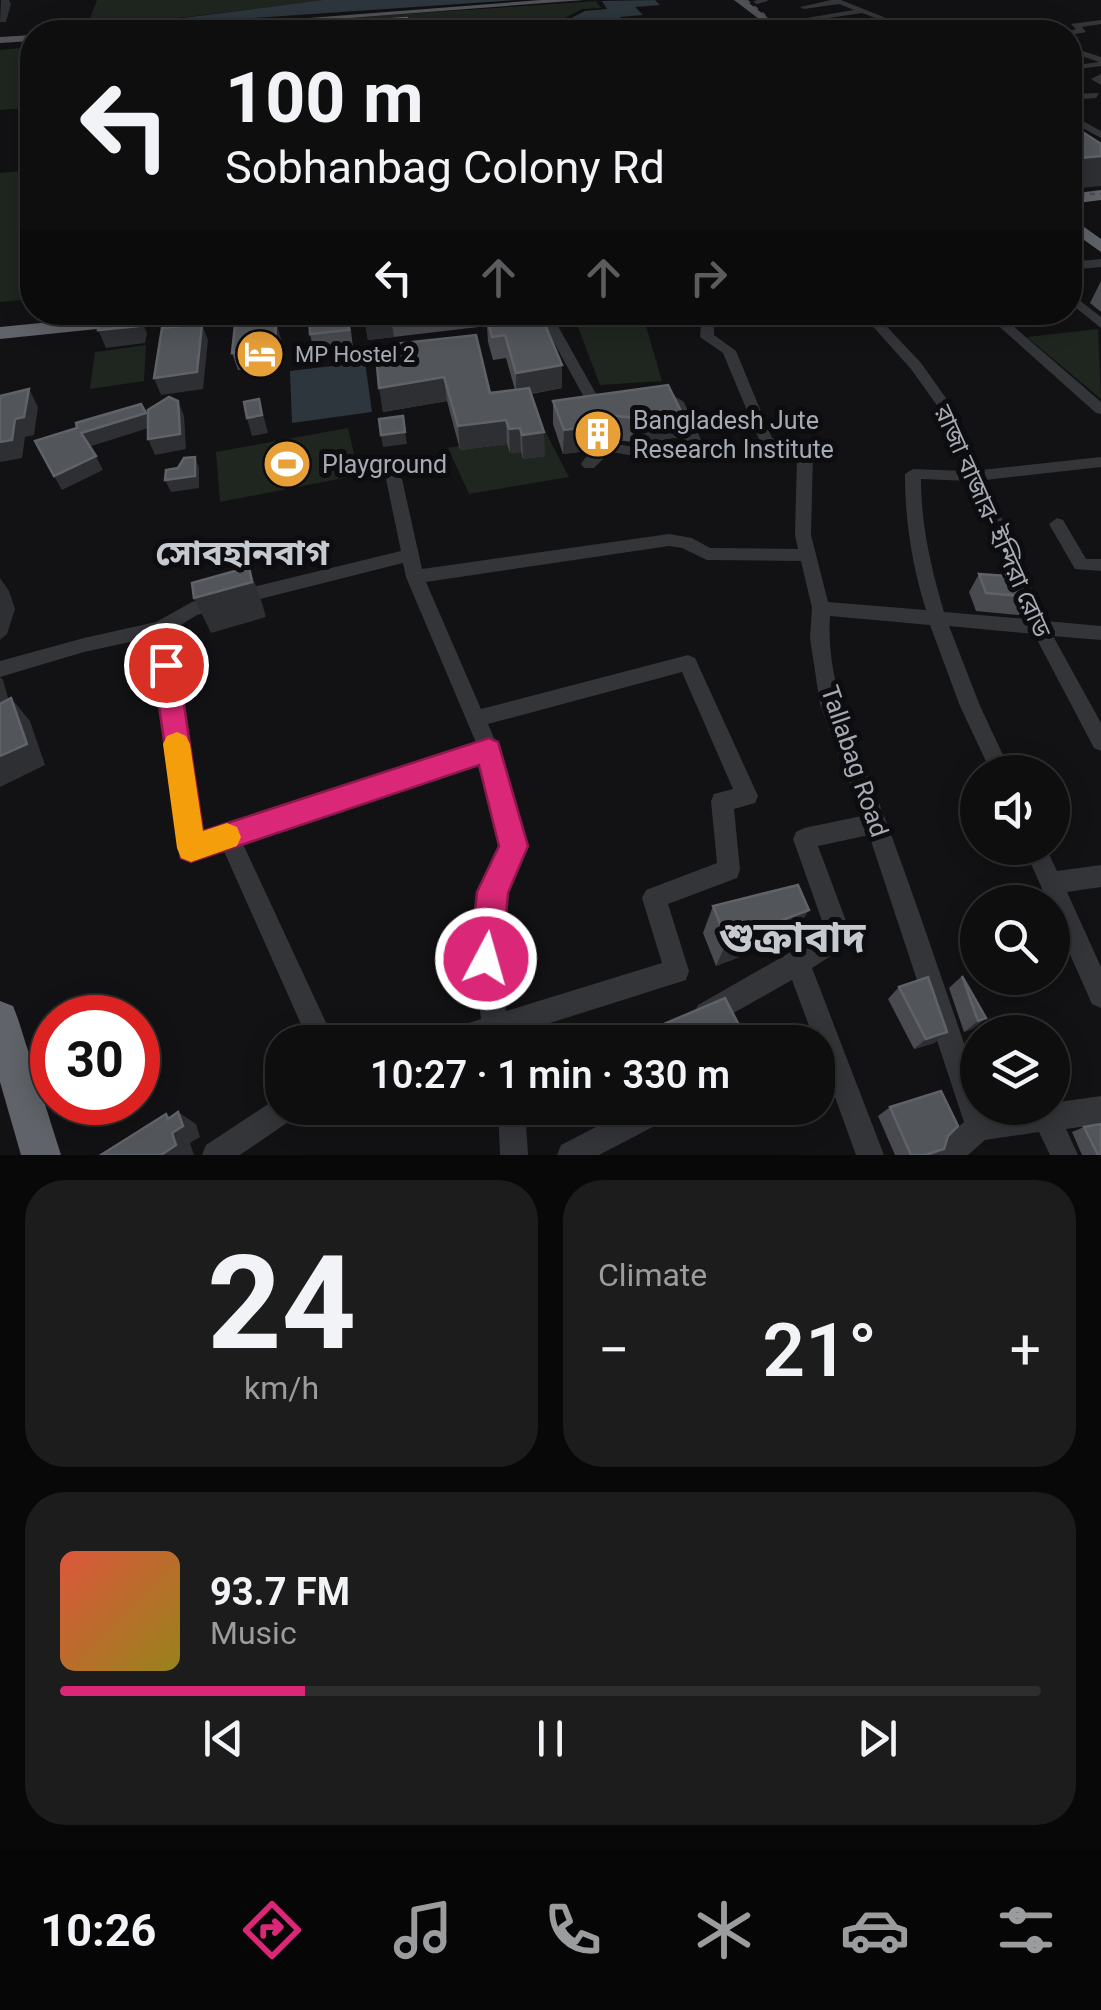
<!DOCTYPE html>
<html lang="en">
<head>
<meta charset="utf-8">
<style>
	:root { --surface:#0e0e0f; --page:#1c1c1d; --text:#f1f3f6; --muted:#9b9c9e; --line:#2e2e2f; --accent:#db2777 }
	body { margin:0; font-family:Roboto,"Noto Sans Bengali",sans-serif; background:var(--page); color:var(--text); height:100vh; display:flex; flex-direction:column; font-size:38px; white-space:nowrap }
	* { box-sizing:border-box; margin:0 }
	p { font-size:32px; color:var(--muted) }
	.icon { flex:none; width:55px; height:55px; fill:none; stroke:currentColor; stroke-width:2; stroke-linecap:round; stroke-linejoin:round }
	.map { position:relative; height:1155px; overflow:hidden }
	.drawer { display:flex; flex-direction:column; gap:25px; padding:25px; background:#080808; flex:1 }
	.drawer>* { flex:none }
	.hud { position:absolute; left:20px; top:20px; width:1062px; height:305px; border-radius:40px; box-shadow:0 5px 25px #0003,0 0 0 2px var(--line); background:#0e0e0f; color:var(--text); overflow:hidden }
	.fabs { position:absolute; left:960px; top:755px; display:grid; gap:20px }
	.fabs a { display:grid; place-items:center; width:110px; height:110px; border-radius:50%; background:var(--surface); box-shadow:0 5px 25px #0003,0 0 0 2px var(--line); font-size:50px }
	.speed { position:absolute; left:30px; top:995px; display:flex; gap:20px; font-size:50px; font-weight:700; text-align:center }
	.speed>* { display:grid; place-content:center; width:130px; height:130px; border-radius:50%; background:var(--surface); box-shadow:0 5px 25px #0003,0 0 0 2px var(--line); line-height:1 }
	.speed .limit { border:15px solid #d22; background:#fff; color:#111 }
	.pin { position:absolute; display:grid; place-items:center; width:85px; height:85px; color:#fff; margin:-42px; border:5px solid #fff; border-radius:50%; box-shadow:0 2px 10px #0007 }
	.me { position:absolute; width:110px; margin:-55px; rotate:6deg; stroke-linejoin:round; filter:drop-shadow(0 0 8px #0008) }
	.turn { display:flex; align-items:center; gap:35px; height:210px; padding:0 40px; font-size:45px }
	.turn .icon { width:130px; height:130px; stroke-width:2.5 }
	.turn b { display:block; font-size:70px; line-height:85px }
	.lanes { display:flex; align-items:center; height:95px; padding:0 40px; background:#0003; justify-content:center; gap:50px; direction:ltr }
	.lanes .off { opacity:.35 }
	.big { font-size:75px; font-weight:600; line-height:1.1 }
	.drawer .card { flex:1; display:flex; flex-direction:column; justify-content:center; gap:15px; min-width:0; padding:0 35px; border-radius:40px; background:var(--page) }
	.drawer .dial { align-items:center; gap:0 }
	.dial b { font-size:130px; line-height:1 }
	.song { display:flex; align-items:center; gap:30px }
	.cover { width:120px; height:120px; border-radius:15px; background:linear-gradient(135deg,hsl(10 70% 55%),hsl(50 70% 35%)) }
	.played { height:10px; border-radius:5px; background:linear-gradient(90deg,var(--accent) 25%,var(--line) 25%) }
	.keys { display:flex; justify-content:space-around; direction:ltr }
	.heat { display:flex; justify-content:space-between; align-items:center; font-size:55px; direction:ltr }
	.drawer .tiles { flex:1; display:grid; gap:25px; grid-template-columns:1fr 1fr }
	.card:last-child { grid-column:span 2 }
	.trip { position:absolute; left:265px; top:1025px; width:570px; height:100px; border-radius:40px; background:var(--surface); box-shadow:0 5px 25px #0003,0 0 0 2px var(--line); font-weight:600; line-height:100px; text-align:center }
	.dock { display:flex; height:160px; justify-content:space-around; align-items:center; background:#060606; color:var(--muted) }
	.dock .icon { width:70px; height:70px }
	.dock .active { color:var(--accent) }
	.dock b { font-size:45px; color:var(--text) }
	.map>svg:first-child { display:block }
</style>
</head>
<body>
<div class="map">
<svg width="1101" height="1155" viewBox="0 0 1101 1155">
	<rect width="100%" height="100%" fill="#121214"/>
	<g fill="#1f261f">
		<polygon points="97,0 329,0 86,29"/>
		<polygon points="612,0 596,1 601,8 582,9 538,32 143,32"/>
		<polygon points="32,47 32,96 27,108 0,110 0,50"/>
		<polygon points="32,170 32,299 0,302 0,173"/>
		<polygon points="644,319 662,381 600,385 578,327"/>
		<polygon points="1098,329 1101,399 1027,337"/>
		<polygon points="146,345 144,381 90,389 95,352"/>
		<polygon points="348,428 359,475 220,502 216,452"/>
		<polygon points="545,431 569,477 469,494 448,448"/>
	</g>
	<g fill="#2c363c">
		<polygon points="324,0 516,0 96,29"/>
		<polygon points="655,0 660,5 635,7 643,15 620,17 629,29 544,32 585,11 607,9 602,1"/>
		<polygon points="365,362 372,412 292,423 290,371"/>
	</g>
	<g fill="none" stroke-linecap="round" stroke-linejoin="round">
		<g fill="#343539" fill-rule="evenodd">
			<polygon points="757,0 767,0 768,1 757,4 753,2"/>
			<path d="M831,0H841L921,32C909,33 901,26 890,24C873,21 851,33 833,32L881,20L862,13L781,25L777,23L854,10L839,4L804,9L800,7Z"/>
			<polygon points="1101,20 1101,24 1082,27 1086,32 1070,35 1067,32 1076,29 1071,24"/>
			<polygon points="1070,47 1101,57 1101,66 1070,70 1070,66 1099,62 1070,52"/>
			<polygon points="1101,74 1101,85 1091,79"/>
			<polygon points="1099,93 1096,98 1070,100 1070,94"/>
			<polygon points="1070,114 1101,131 1101,138 1070,121"/>
			<polygon points="1101,259 1101,267 1070,270 1070,262"/>
			<polygon points="1070,293 1101,317 1101,328 1070,303"/>
			<polygon points="537,312 550,312 595,392 603,400 615,401 615,407 594,408 584,397"/>
			<polygon points="607,312 620,312 621,316 615,320 565,327 559,323 565,319"/>
			<path d="M702,312H714V335L736,351L772,438L810,450L813,453L811,535L828,602L926,610C912,565 905,521 905,474L913,469L965,471L941,411L911,369L860,312H873L921,363L953,408L981,470L1101,457V467L985,480L1046,621L1101,626V640L1053,636L1101,723V751L1094,748L1034,634L949,626L980,706L1011,772H991L960,706L930,625L830,616C825,689 861,755 886,821C919,908 947,996 978,1083V1108H986L988,1112L1021,1108H1052V1103L1101,1096V1124L1066,1129L1078,1155H1050L1039,1132L985,1140L968,1155H933L937,1145L964,1122L869,835L818,846L852,937L848,945L812,968L884,1155H856L818,1050V1042H815L792,980L716,1023L707,1027L698,1023L694,1014L698,1005L826,932L793,839L796,832L804,828L862,816L820,704L810,638L812,608L801,561L707,560L682,548L669,546L426,582L481,709L688,655L695,658L758,796L755,803L734,809L740,870L737,878L668,904L689,971L686,980L509,1036L510,1042H435L439,1033L481,1019L474,959L480,892L502,846L481,762L242,842L335,1042H309L223,849L191,860L183,857L180,849L153,637L84,652L0,677V661L84,638L156,622L192,602L401,551L386,479L394,474L402,479L422,569L669,534L692,538L710,548L798,549L795,535L797,456L761,444L723,353L700,337ZM921,479L970,481L1027,619L944,612C931,568 921,525 921,479ZM403,563L406,577L477,745L200,835L171,631L197,615ZM682,672L733,789L714,794L711,801L717,863L646,890L642,898L662,963L506,1011L498,959L504,893L524,846L499,750L488,724Z"/>
			<polygon points="983,312 997,312 1101,402 1101,414 1096,413"/>
			<path d="M671,394L684,402L701,440L695,449L642,457L610,452L594,468H584L581,464C604,432 613,448 644,447C658,446 671,443 685,442L671,404L664,398Z"/>
			<polygon points="1057,518 1063,520 1086,559 1101,559 1101,571 1075,569 1049,524"/>
			<polygon points="1024,848 1046,848 1057,871 1101,865 1101,887 1067,892 1101,967 1101,1008 1092,1004 1052,914 1052,902 1048,902"/>
			<polygon points="282,1095 282,1108 297,1108 294,1118 240,1155 202,1155 206,1145"/>
			<polygon points="498,1108 525,1108 528,1155 500,1155"/>
			<polygon points="633,1108 674,1108 670,1118 599,1155 557,1155 561,1145"/>
		</g>
		<g fill="#505257" fill-rule="evenodd">
			<polygon points="541,0 584,0 167,32 128,32"/>
			<polygon points="734,0 745,0 786,32 776,32"/>
			<polygon points="32,35 32,41 0,43 0,37"/>
		</g>
		<g fill="#606369" fill-rule="evenodd">
			<polygon points="1101,190 1101,200 1070,204 1070,194"/>
			<polygon points="1070,217 1101,239 1101,252 1070,230"/>
			<polygon points="152,312 222,312 213,317 0,339 0,327"/>
			<polygon points="0,1001 13,1006 18,1019 61,1155 21,1155 0,1082"/>
		</g>
		<g stroke="#4b4d51" stroke-width="2.5" stroke-dasharray="5 5" stroke-linecap="butt">
			<polyline points="746,0 785,32"/>
			<polyline points="1070,194 1101,194"/>
		</g>
	</g>
	<g fill="#484a4f">
		<polygon points="1101,281 1101,312 1090,303"/>
		<polygon points="363,312 492,312 492,318 562,365 562,388 531,394 545,456 523,459 521,452 510,453 507,444 460,450 447,401 383,412 377,365 490,393 515,390 506,358 493,360 488,342 487,326 368,340"/>
		<polygon points="624,312 659,312 659,317 623,320"/>
		<polygon points="350,322 353,348 314,352 310,334"/>
		<polygon points="281,339 280,366 238,370 232,353"/>
		<polygon points="611,394 679,437 642,443 607,439 587,444 587,451 563,454 553,424 553,401"/>
		<polygon points="979,574 1031,597 1019,615 976,611 969,592"/>
		<polygon points="713,906 793,936 716,966 703,933"/>
		<polygon points="962,976 986,1018 972,1029 964,1032 949,988"/>
		<polygon points="899,987 947,1032 934,1043 914,1049 888,999"/>
		<polygon points="650,1030 743,1033 737,1042 646,1042"/>
		<polygon points="890,1107 948,1136 944,1149 932,1155 895,1155 878,1116"/>
		<polygon points="1084,1127 1101,1155 1082,1155 1072,1132"/>
	</g>
	<g fill="#2e2f33">
		<polygon points="1,0 9,0 11,4 6,22 0,22"/>
		<polygon points="1101,156 1101,186 1070,189 1070,159"/>
		<polygon points="363,312 390,312 394,337 368,340"/>
		<polygon points="140,316 147,333 145,343 106,348 98,330"/>
		<polygon points="276,321 281,339 280,366 275,348"/>
		<polygon points="202,324 208,340 203,389 161,395 154,378"/>
		<polygon points="562,365 562,388 516,396 516,373"/>
		<polygon points="444,377 447,401 383,412 379,388"/>
		<polygon points="29,389 38,407 34,435 25,437 22,458 0,462 0,442 15,419"/>
		<polygon points="259,399 268,433 252,436 247,418"/>
		<polygon points="178,401 184,416 186,449 155,455 148,439"/>
		<polygon points="146,413 152,427 88,447 81,433"/>
		<polygon points="682,413 679,437 642,443 644,419"/>
		<polygon points="608,415 607,439 587,444 587,451 563,454 564,430 586,420"/>
		<polygon points="506,420 507,444 460,450 458,426"/>
		<polygon points="520,428 521,452 510,453 509,429"/>
		<polygon points="405,432 407,444 383,447 381,435"/>
		<polygon points="544,432 545,456 523,459 522,435"/>
		<polygon points="96,456 103,470 62,490 54,476"/>
		<polygon points="195,457 199,468 199,488 171,492 165,480"/>
		<polygon points="249,567 262,603 266,617 211,633 194,598"/>
		<polygon points="0,578 9,591 15,609 7,634 0,640"/>
		<polygon points="0,677 3,680 10,705 0,709"/>
		<polygon points="11,698 30,721 45,765 0,787 0,756"/>
		<polygon points="809,910 793,936 716,966 727,941"/>
		<polygon points="986,1018 972,1029 964,1032 978,1021"/>
		<polygon points="947,1032 934,1043 914,1049 926,1039"/>
		<polygon points="743,1033 737,1042 723,1042"/>
		<polygon points="178,1112 196,1124 200,1137 190,1143 194,1155 161,1155 168,1119 166,1114 182,1124"/>
	</g>
	<g fill="#52555a" stroke="#5f6268" stroke-width="2.5">
		<polygon points="407,18 414,32 341,32 338,23"/>
		<polygon points="1070,124 1101,144 1101,156 1070,159"/>
		<polygon points="309,312 348,312 349,330 310,334"/>
		<polygon points="540,313 562,365 516,373 505,335 492,337 487,318"/>
		<polygon points="140,316 138,326 98,330 100,320"/>
		<polygon points="276,321 275,348 232,353 235,325"/>
		<polygon points="202,324 197,372 154,378 162,328"/>
		<polygon points="476,335 490,393 529,388 544,432 522,435 520,428 509,429 506,420 458,426 444,377 379,388 377,365 395,363 393,344"/>
		<polygon points="668,385 682,413 644,419 608,415 586,420 588,427 564,430 553,401"/>
		<polygon points="29,389 24,417 15,419 12,440 0,442 0,396"/>
		<polygon points="169,397 178,401 180,434 148,439 148,410"/>
		<polygon points="259,399 262,415 247,418 244,402"/>
		<polygon points="141,404 146,413 81,433 96,456 54,476 35,441 77,428 76,423"/>
		<polygon points="403,416 405,432 381,435 379,419"/>
		<polygon points="195,457 195,476 165,480 166,470 178,468 184,458"/>
		<polygon points="249,567 252,582 194,598 192,583"/>
		<polygon points="979,574 1023,577 1031,597 986,593"/>
		<polygon points="11,698 27,744 0,756 0,704"/>
		<polygon points="798,885 809,910 727,941 713,906"/>
		<polygon points="962,976 986,1018 978,1021"/>
		<polygon points="928,977 947,1032 926,1039 899,987"/>
		<polygon points="725,998 743,1033 723,1042 656,1042 650,1030"/>
		<polygon points="941,1091 958,1126 948,1136 944,1149 924,1155 911,1155 890,1107"/>
		<polygon points="178,1112 183,1126 172,1133 176,1145 161,1155 101,1155 166,1114 168,1119"/>
		<polygon points="1101,1124 1101,1155 1098,1155 1084,1127"/>
	</g>
	<polygon fill="#db2777" stroke="#8e194d" stroke-width="2.5" points="166,655 175,658 178,665 203,831 489,738 498,742 528,846 508,893 502,959 497,970 486,975 475,970 470,959 477,892 499,846 479,765 191,862 181,858 153,665 157,658"/>
	<polygon fill="#f59e0b" points="177,732 186,736 190,744 203,831 227,823 237,827 241,837 237,846 191,862 181,858 177,848 163,744 167,736"/>
	<defs>
		<g id="hotel-disc" transform="scale(2.5)"><circle r="9.5" fill="#e79f37" stroke="#0d0d0f"/><path d="M-6-4.5h1.5V1H6V5H4.5V3h-9V5H-6ZM-4 0a1.8 1.8 0 1 1 3.6 0ZM.5 0V-2.5h3Q6-2.5 6 0Z" fill="#fff"/></g>
		<g id="building-disc" transform="scale(2.5)"><circle r="9.5" fill="#e79f37" stroke="#0d0d0f"/><path d="M-4-6H4V6H1V3H-1V6H-4ZM-2.5-4.3h1.7v1.8h-1.7ZM.8-4.3h1.7v1.8H.8ZM-2.5-1h1.7V.8h-1.7ZM.8-1h1.7V.8H.8Z" fill="#fff"/></g>
		<g id="stadium-disc" transform="scale(2.5)"><circle r="9.5" fill="#e79f37" stroke="#0d0d0f"/><path d="M0-5a6.5 5 0 1 0 0 10a6.5 5 0 1 0 0-10ZM-3.5-1.8h7v3.6h-7Z" fill="#fff"/></g>
	</defs>
	<g fill-rule="evenodd">
		<use href="#hotel-disc" x="260" y="354"/>
		<use href="#building-disc" x="598" y="434"/>
		<use href="#stadium-disc" x="287" y="464"/>
	</g>
	<g text-anchor="middle" stroke-width="10" stroke-linejoin="round" paint-order="stroke">
		<g font-size="22" fill="#a5aab4" stroke="#0d0d0f" text-anchor="start">
			<text x="295" y="362">MP Hostel 2</text>
		</g>
		<g font-size="25" fill="#a5aab4" stroke="#0d0d0f" text-anchor="start">
			<text x="633" y="429">Bangladesh Jute<tspan x="633" dy="29">Research Institute</tspan></text>
			<text x="322" y="473">Playground</text>
		</g>
		<g font-size="25" fill="#a5aab4" stroke="#0d0d0f">
			<text transform="translate(993 521) rotate(66)" y="9">রাজা বাজার- ইন্দিরা রোড</text>
			<text transform="translate(855 761) rotate(71)" y="9">Tallabag Road</text>
		</g>
		<g font-size="35" font-weight="bold" fill="#c5c9d0" stroke="#0d0d0f">
			<text x="242" y="565">সোবহানবাগ</text>
		</g>
		<g font-size="42" font-weight="bold" fill="#c5c9d0" stroke="#0d0d0f">
			<text x="792" y="952">শুক্রাবাদ</text>
		</g>
	</g>
</svg>
<div class="fabs">
<a><svg class="icon" aria-label="sound" viewBox="0 0 24 24"><path d="M4 9h4l5-4v14l-5-4H4zM17 9q2 3 0 6"/></svg></a>
<a><svg class="icon" aria-label="search" viewBox="0 0 24 24"><circle cx="10" cy="10" r="6"/><path d="M15 15l6 6"/></svg></a>
<a><svg class="icon" aria-label="layers" viewBox="0 0 24 24"><path d="M12 4l9 5-9 5-9-5zM3 14l9 5 9-5"/></svg></a>
</div>
<div class="speed"><div class="limit">30</div></div>
<div class="pin" style="left:166px;top:665px;background:#d93025"><svg class="icon" aria-label="arrive" viewBox="0 0 24 24"><path d="M6 21V4h12l-3 4 3 4H6"/></svg></div>
<svg class="me" style="left:486px;top:959px" viewBox="-20 -20 40 40"><circle r="17" fill="#db2777" stroke="#fff" stroke-width="3"/><path d="M0-11L8 9 0 5-8 9z" fill="#fff"/></svg>
<div class="trip">10:27 · 1 min · 330 m</div>
<div class="hud">
<div class="turn"><svg class="icon" aria-label="left" viewBox="0 0 24 24"><path d="M17 20v-9H6M10 6l-5 5 5 5"/></svg><div><b>100 m</b>Sobhanbag Colony Rd</div></div>
<div class="lanes"><svg class="icon" aria-label="left" viewBox="0 0 24 24"><path d="M17 20v-9H6M10 6l-5 5 5 5"/></svg><svg class="icon off" aria-label="ahead" viewBox="0 0 24 24"><path d="M12 20V5M6 11l6-6 6 6"/></svg><svg class="icon off" aria-label="ahead" viewBox="0 0 24 24"><path d="M12 20V5M6 11l6-6 6 6"/></svg><svg class="icon off" aria-label="right" viewBox="0 0 24 24"><path d="M7 20v-9h11M14 6l5 5-5 5"/></svg></div>
</div>
</div>
<section class="drawer">
<div class="tiles">
<div class="card dial"><b>24</b><p>km/h</p></div>
<div class="card"><p>Climate</p>
<div class="heat"><a>−</a><b class="big">21°</b><a>+</a></div>
</div>
<div class="card">
<div class="song"><i class="cover"></i><div><b>93.7 FM</b><p>Music</p></div></div>
<div class="played"></div>
<div class="keys"><svg class="icon" aria-label="previous" viewBox="0 0 24 24"><path d="M18 5L8 12l10 7zM5 5v14"/></svg><svg class="icon" aria-label="pause" viewBox="0 0 24 24"><path d="M8 5v14M16 5v14"/></svg><svg class="icon" aria-label="next" viewBox="0 0 24 24"><path d="M6 5l10 7-10 7zM19 5v14"/></svg></div>
</div>
</div>
</section>
<nav class="dock">
<b>10:26</b>
<svg class="icon active" aria-label="directions" viewBox="0 0 24 24"><path d="M12 3l9 9-9 9-9-9zM9 14v-3h6M13 9l2 2-2 2"/></svg>
<svg class="icon" aria-label="music" viewBox="0 0 24 24"><path d="M9 18V5l10-2v13"/><circle cx="6" cy="18" r="3"/><circle cx="16" cy="16" r="3"/></svg>
<svg class="icon" aria-label="phone" viewBox="0 0 24 24"><path d="M5 4h4l2 5-3 2q2 4 5 5l2-3 5 2v4C11 20 4 13 5 4z"/></svg>
<svg class="icon" aria-label="climate" viewBox="0 0 24 24"><path d="M12 3v18M4 7l16 10M4 17L20 7"/></svg>
<svg class="icon" aria-label="car" viewBox="0 0 24 24"><path d="M5 17H2v-5l4-1 3-4h7l3 4 3 1v5h-3M9 17h6M6 11h13"/><circle cx="7" cy="17" r="2"/><circle cx="17" cy="17" r="2"/></svg>
<svg class="icon" aria-label="filters" viewBox="0 0 24 24"><path d="M4 7h16M4 17h16"/><circle cx="9" cy="7" r="2"/><circle cx="15" cy="17" r="2"/></svg>
</nav>
</body>
</html>
